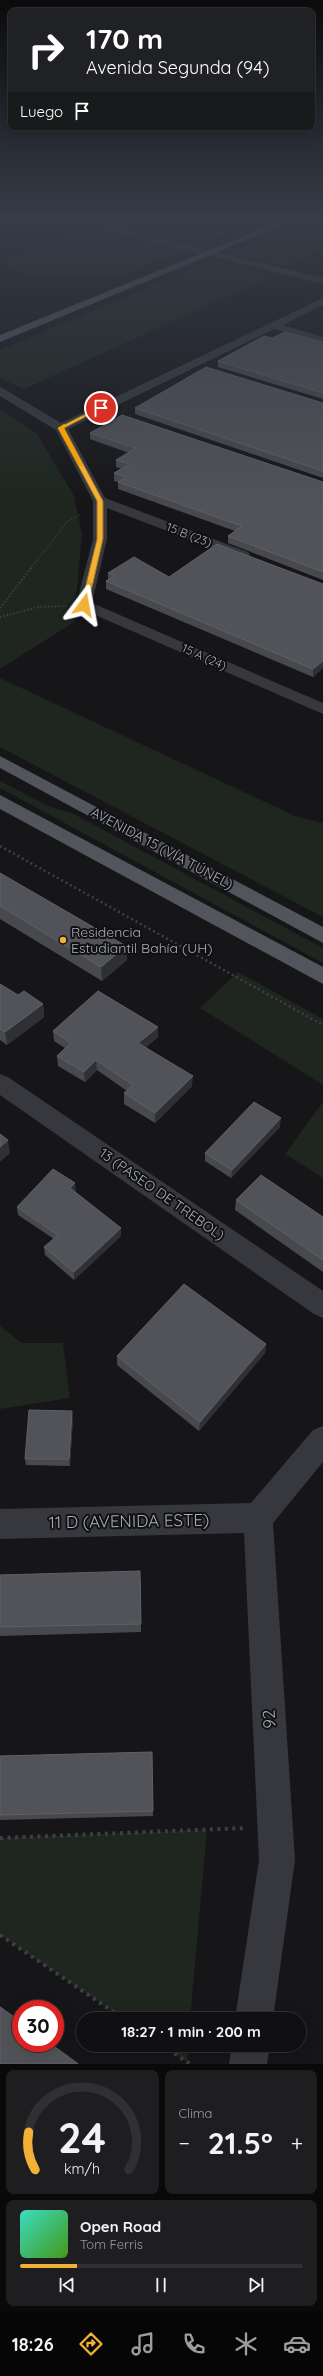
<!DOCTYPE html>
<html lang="es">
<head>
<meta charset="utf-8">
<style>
	:root { --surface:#101012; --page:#1e1e20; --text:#f1f3f6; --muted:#9c9d9f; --line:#303032; --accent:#f2b134 }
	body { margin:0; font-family:Quicksand,sans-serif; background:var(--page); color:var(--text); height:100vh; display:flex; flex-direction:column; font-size:15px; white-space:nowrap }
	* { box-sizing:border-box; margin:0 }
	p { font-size:13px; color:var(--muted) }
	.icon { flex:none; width:22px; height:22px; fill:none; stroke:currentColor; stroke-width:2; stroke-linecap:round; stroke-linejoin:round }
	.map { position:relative; height:2064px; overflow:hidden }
	.details { display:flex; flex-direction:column; gap:6px; padding:6px; background:#09090a; flex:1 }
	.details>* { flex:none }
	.hud { position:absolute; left:8px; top:8px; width:307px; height:122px; border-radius:8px; box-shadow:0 4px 16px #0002,0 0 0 1px var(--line); background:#202124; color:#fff; overflow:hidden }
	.speed { position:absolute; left:12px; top:2000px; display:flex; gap:8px; font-size:20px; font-weight:700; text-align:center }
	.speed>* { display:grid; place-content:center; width:52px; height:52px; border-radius:50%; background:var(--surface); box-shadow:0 4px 16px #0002,0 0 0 1px var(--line); line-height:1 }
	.speed .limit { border:6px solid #d22; background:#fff; color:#111 }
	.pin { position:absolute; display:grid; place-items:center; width:34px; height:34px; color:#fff; margin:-17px; border:2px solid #fff; border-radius:50%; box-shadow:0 1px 4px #0007 }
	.me { position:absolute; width:44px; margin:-22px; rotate:13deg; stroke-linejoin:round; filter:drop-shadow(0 0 3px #0008) }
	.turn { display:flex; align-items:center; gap:14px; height:84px; padding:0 12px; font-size:18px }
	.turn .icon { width:52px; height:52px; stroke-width:2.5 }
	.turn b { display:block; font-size:28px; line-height:34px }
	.then { display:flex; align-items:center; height:38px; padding:0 12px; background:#0003; gap:8px; font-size:15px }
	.big { font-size:30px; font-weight:800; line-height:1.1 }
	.details .tile { flex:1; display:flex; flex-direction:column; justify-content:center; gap:6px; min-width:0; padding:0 14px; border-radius:8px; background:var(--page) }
	.details .dial { align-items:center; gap:0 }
	.dial svg { height:104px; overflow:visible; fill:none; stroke:var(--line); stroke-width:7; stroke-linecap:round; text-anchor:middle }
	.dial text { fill:var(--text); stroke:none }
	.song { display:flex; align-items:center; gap:12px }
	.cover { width:48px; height:48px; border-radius:6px; background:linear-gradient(135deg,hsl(170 70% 55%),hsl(100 70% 35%)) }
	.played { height:4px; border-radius:2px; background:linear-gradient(90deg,var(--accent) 20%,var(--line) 20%) }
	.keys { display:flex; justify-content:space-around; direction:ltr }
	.heat { display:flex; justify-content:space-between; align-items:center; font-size:22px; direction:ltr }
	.details .tiles { flex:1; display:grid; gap:6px; grid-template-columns:1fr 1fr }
	.tile:last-child { grid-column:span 2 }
	.trip { position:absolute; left:76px; top:2012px; width:230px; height:40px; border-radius:20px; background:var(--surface); box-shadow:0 4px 16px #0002,0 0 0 1px var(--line); font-weight:800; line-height:40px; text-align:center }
	.dock { display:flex; height:64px; justify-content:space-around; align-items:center; background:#060607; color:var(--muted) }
	.dock .icon { width:28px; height:28px }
	.dock .on { color:var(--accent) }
	.dock b { font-size:18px; color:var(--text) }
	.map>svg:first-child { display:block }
</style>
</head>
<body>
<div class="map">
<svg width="323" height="2064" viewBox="0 0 323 2064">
	<rect width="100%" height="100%" fill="#161618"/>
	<polygon fill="#222225" points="0,217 266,217 122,275 29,276 0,261 75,234 45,227 0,226"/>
	<g fill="#1e261f">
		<polygon points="312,217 323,217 323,248 284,266 229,253"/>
		<polygon points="216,259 272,276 24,389 0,378 0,350"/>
		<polygon points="0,409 37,434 74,496 82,534 74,622 0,669"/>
		<polygon points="0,678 295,816 323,823 323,917 0,747"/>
		<polygon points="0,781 48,806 72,813 323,948 323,963 0,788"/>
		<polygon points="238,972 323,1019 323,1085 200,1008"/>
		<polygon points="323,1102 323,1178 285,1154"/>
		<polygon points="0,1326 22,1343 63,1343 70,1398 0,1409"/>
		<polygon points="207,1830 190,2019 124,2019 0,1935 0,1838"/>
		<polygon points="162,2045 188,2045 187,2062"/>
	</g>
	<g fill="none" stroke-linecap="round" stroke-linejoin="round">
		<polyline stroke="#3d3f44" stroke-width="1.5" stroke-dasharray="1 2" stroke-linecap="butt" points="31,568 68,521 81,514"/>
		<g stroke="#3d3f44" stroke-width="2" stroke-dasharray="1.5 2" stroke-linecap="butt">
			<polyline points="0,608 32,567"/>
			<polyline points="0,617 38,607 66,606"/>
		</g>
		<polyline stroke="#3d3f44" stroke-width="2.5" stroke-dasharray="2 3" stroke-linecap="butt" points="0,846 323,1025"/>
		<g stroke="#3d3f44" stroke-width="4" stroke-dasharray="3 4.5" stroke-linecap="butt">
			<polyline points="0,1838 246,1828"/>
			<polyline points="0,1935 124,2019"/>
			<polyline points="162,2045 190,2064"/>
		</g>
		<g fill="#37383d" fill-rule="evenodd">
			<polygon points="106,225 323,278 323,284 103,230 103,226"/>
			<polygon points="323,298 323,305 283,325 323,337 323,343 274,329 68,429 105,498 248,552 250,555 248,558 238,558 107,508 107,539 92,603 323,703 323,714 79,608 76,605 93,539 93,501 56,430 0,396 0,387 4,389 61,423"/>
			<polygon points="0,1074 8,1077 323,1291 323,1318 314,1314 0,1095"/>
			<polygon points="323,1426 323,1462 273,1523 295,1860 273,2019 235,2019 259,1860 244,1533 0,1539 0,1509 251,1503 313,1430"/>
			<polygon points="232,2045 270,2045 267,2064 229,2064"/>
		</g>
		<g fill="#53555c" fill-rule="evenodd">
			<polygon points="291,217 302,217 0,342 0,335"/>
			<polygon points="0,756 323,927 323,943 0,768"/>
			<polygon points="0,795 323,967 323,984 0,809"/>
		</g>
	</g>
	<g fill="#47494d">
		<polygon points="272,338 323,342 323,399 218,367 218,361"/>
		<polygon points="323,403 323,478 135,414 135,408"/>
		<polygon points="90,433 323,482 323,580 228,543 228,536 235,531 118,489 118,482 114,481 114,473 122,469 116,467 116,460 129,453 90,439"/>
		<polygon points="108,573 169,577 323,584 323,668 313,677 106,589 106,581 108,580"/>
		<polygon points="0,873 126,946 127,960 102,981 0,919"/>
		<polygon points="0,984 18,995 43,1004 44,1017 7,1045 0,1040"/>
		<polygon points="158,1027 158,1037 146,1047 192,1086 155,1123 124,1104 124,1093 127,1091 97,1070 85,1082 58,1066 57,1056 65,1048 54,1041 53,1031"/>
		<polygon points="280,1127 231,1178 205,1161 205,1153"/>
		<polygon points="76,1191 75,1192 121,1236 74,1280 45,1255 44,1247 54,1239 18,1215 17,1207"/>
		<polygon points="236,1200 323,1217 323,1272 235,1210"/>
		<polygon points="266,1344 265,1353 199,1431 117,1365 117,1356"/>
		<polygon points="73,1418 70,1466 26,1465 25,1459"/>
		<polygon points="0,1575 141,1581 141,1632 0,1636"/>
		<polygon points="152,1752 153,1816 0,1820 0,1756"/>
	</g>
	<g fill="#2f3033">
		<polygon points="323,661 323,668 313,677 313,669"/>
		<polygon points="126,946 127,960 102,981 101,967"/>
		<polygon points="43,1004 44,1017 7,1045 5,1032"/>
		<polygon points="158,1027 158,1037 138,1053 138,1043"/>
		<polygon points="96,1060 97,1070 85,1082 84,1072"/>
		<polygon points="193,1076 192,1086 155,1123 155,1113"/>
		<polygon points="281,1118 280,1127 231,1178 232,1170"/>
		<polygon points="8,1140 10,1153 0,1162 0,1147"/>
		<polygon points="75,1183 76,1191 71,1196 70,1188"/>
		<polygon points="121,1228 121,1236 74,1280 74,1272"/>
		<polygon points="266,1344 265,1353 199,1431 200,1422"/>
		<polygon points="72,1411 73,1418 70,1466 69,1459"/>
		<polygon points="0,2006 21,2021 21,2022 0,2007"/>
		<polygon points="49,2043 51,2043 80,2064 78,2064"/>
	</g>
	<g fill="#525359" stroke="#5f6168">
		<polygon points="285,332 323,342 323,393 218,361 264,336 272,338"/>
		<polygon points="206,367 323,403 323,471 135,408"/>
		<polygon points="122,415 323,482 323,572 228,536 242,526 118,482 126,477 114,473 130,464 116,460 136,448 90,433"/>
		<polygon points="217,544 323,584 323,661 313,669 106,581 115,576 108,573 134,557 169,577"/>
		<polygon points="0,873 126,946 101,967 0,906"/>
		<polygon points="0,984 18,995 24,991 43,1004 5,1032 0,1029"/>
		<polygon points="98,991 158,1027 138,1043 193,1076 155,1113 124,1093 133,1085 96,1060 84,1072 57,1056 71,1043 53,1031"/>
		<polygon points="254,1102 281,1118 232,1170 205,1153"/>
		<polygon points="0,1134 8,1140 0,1147"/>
		<polygon points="53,1169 75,1183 70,1188 121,1228 74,1272 44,1247 58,1235 17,1207"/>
		<polygon points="261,1175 323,1217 323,1260 236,1200"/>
		<polygon points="184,1284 266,1344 200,1422 117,1356"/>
		<polygon points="29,1410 72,1411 69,1459 25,1459"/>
		<polygon points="140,1571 141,1624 0,1627 0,1575"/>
		<polygon points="152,1752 153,1811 0,1815 0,1756"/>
		<polygon points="0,2007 21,2022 21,2043 49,2043 78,2064 0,2064"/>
	</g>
	<linearGradient id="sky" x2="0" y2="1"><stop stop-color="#0c0c0d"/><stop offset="0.43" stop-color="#363c48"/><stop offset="1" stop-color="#363c48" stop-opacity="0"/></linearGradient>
	<rect width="323" height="506" fill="url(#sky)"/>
	<polygon fill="#f2b134" stroke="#9d7322" points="99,407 103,408 64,428 103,501 103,539 88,605 84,607 81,605 97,539 97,501 58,428"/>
	<polygon fill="#f59e0b" points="64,424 67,426 64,428 83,467 79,466 58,428"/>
	<circle fill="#f2b134" stroke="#111113" stroke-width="1.5" cx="63" cy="940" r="4"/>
	<g text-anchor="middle" stroke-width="4" stroke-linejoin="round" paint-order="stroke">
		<g font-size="12" fill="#a8adb8" stroke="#111113">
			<text transform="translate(189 535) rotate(21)" y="4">15 B (23)</text>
			<text transform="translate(204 657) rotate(24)" y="4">15 A (24)</text>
		</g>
		<g font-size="14" fill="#a8adb8" stroke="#111113">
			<text transform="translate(162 848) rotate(28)" y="5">AVENIDA 15 (VÍA TÚNEL)</text>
			<text transform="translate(162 1194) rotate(35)" y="5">13 (PASEO DE TREBOL)</text>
		</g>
		<g font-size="14" fill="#a8adb8" stroke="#111113" text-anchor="start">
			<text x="71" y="937">Residencia<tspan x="71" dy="16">Estudiantil Bahía (UH)</tspan></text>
		</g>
		<g font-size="17" fill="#a8adb8" stroke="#111113">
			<text transform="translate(129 1521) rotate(-1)" y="6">11 D (AVENIDA ESTE)</text>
			<text transform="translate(269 1719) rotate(-93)" y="6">92</text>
		</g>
	</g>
</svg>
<div class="speed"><div class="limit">30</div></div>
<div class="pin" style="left:101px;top:408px;background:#d93025"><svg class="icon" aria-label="arrive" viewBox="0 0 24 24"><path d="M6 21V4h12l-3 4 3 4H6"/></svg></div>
<svg class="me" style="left:84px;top:605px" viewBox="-20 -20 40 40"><path d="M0-17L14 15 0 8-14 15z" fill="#f2b134" stroke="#fff" stroke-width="4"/></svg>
<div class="trip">18:27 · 1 min · 200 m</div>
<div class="hud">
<div class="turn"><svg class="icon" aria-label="right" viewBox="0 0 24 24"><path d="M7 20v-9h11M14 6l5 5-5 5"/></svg><div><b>170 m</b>Avenida Segunda (94)</div></div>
<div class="then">Luego<svg class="icon" aria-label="arrive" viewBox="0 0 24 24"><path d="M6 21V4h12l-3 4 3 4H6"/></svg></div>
</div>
</div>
<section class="details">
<div class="tiles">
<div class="tile dial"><svg viewBox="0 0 100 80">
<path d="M14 69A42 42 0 1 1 86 69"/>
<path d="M14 69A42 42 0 0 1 9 40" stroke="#f2b134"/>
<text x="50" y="56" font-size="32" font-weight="700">24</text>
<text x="50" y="72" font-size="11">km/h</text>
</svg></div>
<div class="tile"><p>Clima</p>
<div class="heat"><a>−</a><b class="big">21.5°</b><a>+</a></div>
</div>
<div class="tile">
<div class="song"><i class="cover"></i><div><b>Open Road</b><p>Tom Ferris</p></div></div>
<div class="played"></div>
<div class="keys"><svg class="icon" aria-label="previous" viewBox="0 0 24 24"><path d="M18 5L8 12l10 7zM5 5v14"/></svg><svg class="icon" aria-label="pause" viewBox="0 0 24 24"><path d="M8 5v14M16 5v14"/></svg><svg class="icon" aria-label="next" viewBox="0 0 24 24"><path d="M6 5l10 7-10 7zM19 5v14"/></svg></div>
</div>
</div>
</section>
<nav class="dock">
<b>18:26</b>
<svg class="icon on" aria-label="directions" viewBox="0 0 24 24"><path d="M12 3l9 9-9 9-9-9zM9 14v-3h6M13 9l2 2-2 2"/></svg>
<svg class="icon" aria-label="music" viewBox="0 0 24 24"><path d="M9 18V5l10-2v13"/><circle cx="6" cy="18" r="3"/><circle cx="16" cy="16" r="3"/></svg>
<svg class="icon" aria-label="phone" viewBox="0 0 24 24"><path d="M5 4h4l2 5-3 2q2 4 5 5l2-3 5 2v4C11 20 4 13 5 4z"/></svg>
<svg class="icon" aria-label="climate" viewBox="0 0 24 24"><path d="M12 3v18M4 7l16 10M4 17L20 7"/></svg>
<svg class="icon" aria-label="car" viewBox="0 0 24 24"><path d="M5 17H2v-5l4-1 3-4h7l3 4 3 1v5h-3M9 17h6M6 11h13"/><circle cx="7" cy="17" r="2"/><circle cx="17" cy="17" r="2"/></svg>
</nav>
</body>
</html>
